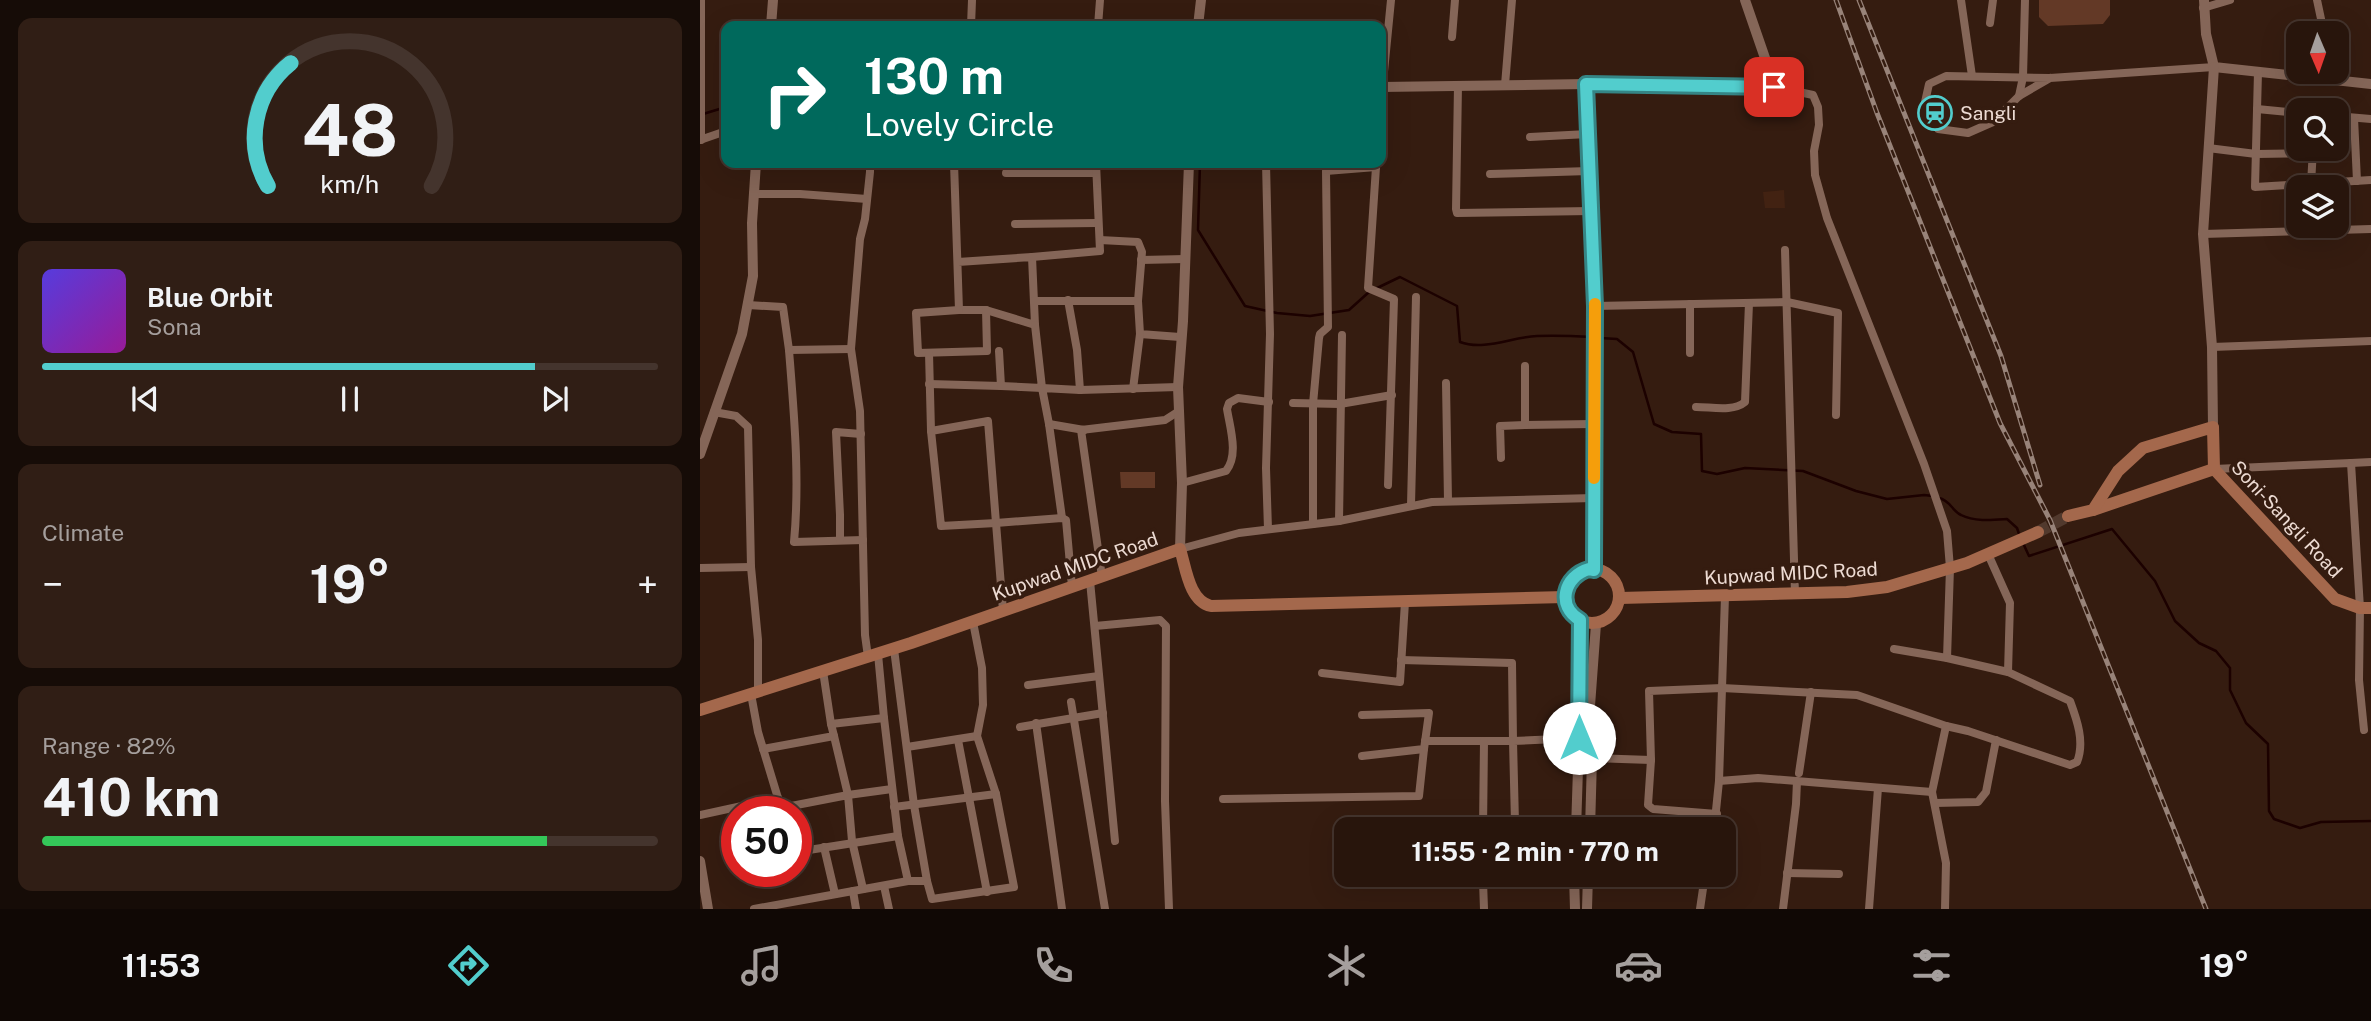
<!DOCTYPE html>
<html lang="en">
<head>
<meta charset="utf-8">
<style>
	:root { --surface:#28150c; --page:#301e15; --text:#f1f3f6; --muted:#a59f9d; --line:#44342d; --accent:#52cdcd }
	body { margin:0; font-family:"Public Sans",sans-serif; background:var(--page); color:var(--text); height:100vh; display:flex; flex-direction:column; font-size:26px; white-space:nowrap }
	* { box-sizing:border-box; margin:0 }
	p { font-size:23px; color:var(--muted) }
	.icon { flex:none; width:38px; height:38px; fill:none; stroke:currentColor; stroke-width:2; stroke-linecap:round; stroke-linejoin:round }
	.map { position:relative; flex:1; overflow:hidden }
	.side { display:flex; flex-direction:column; gap:18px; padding:18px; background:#160c07; width:700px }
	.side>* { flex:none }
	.top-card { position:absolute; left:21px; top:21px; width:665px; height:147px; border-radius:14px; box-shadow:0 7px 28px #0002,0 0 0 2px var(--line); background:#00695c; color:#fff; overflow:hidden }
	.needle { width:46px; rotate:178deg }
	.buttons { position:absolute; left:1586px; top:21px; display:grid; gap:14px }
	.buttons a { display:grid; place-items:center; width:63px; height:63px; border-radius:14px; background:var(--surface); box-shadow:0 7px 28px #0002,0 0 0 2px var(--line); font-size:35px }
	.speed { position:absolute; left:21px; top:796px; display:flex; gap:14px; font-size:35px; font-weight:700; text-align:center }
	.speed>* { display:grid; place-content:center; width:91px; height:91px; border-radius:50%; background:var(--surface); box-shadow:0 7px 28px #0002,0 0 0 2px var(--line); line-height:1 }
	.speed .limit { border:10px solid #d22; background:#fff; color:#111 }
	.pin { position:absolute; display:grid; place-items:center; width:60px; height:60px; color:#fff; margin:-30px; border-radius:14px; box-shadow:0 4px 10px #0006 }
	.me { position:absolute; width:77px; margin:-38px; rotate:0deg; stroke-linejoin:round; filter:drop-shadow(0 0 5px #0008) }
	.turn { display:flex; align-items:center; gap:24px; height:147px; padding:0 28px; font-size:32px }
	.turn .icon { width:91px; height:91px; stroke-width:2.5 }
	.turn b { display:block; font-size:49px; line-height:60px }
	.big { font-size:52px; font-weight:700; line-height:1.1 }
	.side .widget { flex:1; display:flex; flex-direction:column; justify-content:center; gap:10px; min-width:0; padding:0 24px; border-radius:14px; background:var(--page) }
	.side .dial { align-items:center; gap:0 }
	.dial svg { height:182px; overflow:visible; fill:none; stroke:var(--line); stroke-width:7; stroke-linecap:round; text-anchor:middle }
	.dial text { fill:var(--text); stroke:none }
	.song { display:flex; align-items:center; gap:21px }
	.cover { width:84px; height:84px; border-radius:10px; background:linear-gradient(135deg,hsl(250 70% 55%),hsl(300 70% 35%)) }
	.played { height:7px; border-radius:4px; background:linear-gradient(90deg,var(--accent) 80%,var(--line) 80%) }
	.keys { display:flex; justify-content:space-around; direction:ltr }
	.heat { display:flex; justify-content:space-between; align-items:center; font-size:38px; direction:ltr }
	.charge { height:10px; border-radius:5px; background:linear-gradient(90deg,#34c759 82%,var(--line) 0) }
	.trip { position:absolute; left:634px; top:817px; width:402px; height:70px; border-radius:14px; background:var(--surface); box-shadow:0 7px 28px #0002,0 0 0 2px var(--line); font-weight:700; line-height:70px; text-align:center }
	.menu { display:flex; height:112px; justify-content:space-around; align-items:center; background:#100805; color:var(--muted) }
	.menu .icon { width:49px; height:49px }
	.menu .on { color:var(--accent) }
	.menu b { font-size:32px; color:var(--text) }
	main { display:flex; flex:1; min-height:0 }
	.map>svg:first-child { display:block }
</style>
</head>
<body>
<main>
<section class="side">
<div class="widget dial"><svg viewBox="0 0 100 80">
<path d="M14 69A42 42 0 1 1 86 69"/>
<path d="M14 69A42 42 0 0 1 24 15" stroke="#52cdcd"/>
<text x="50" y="56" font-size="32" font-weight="700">48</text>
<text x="50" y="72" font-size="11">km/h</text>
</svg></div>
<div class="widget">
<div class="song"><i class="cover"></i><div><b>Blue Orbit</b><p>Sona</p></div></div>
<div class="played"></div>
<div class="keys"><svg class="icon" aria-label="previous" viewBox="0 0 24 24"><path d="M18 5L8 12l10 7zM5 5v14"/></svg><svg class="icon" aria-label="pause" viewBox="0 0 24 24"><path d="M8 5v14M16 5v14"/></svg><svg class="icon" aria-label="next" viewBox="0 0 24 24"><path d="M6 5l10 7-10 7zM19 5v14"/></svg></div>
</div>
<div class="widget"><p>Climate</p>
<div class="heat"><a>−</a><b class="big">19°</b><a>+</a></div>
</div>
<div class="widget"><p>Range · 82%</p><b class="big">410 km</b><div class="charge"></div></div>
</section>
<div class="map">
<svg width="1671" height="909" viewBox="0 0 1671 909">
	<rect width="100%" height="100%" fill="#351c10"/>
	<polygon fill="#422212" points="1084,190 1085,208 1065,208 1063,192"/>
	<g fill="#633926">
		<polygon points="1339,0 1410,0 1410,15 1403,24 1348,26 1339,17"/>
		<polygon points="420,472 455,472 455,488 421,488"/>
	</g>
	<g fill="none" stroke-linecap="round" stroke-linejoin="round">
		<g stroke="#1c0100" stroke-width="2.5">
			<polyline points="3,114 26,107"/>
			<polyline points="500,163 498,230 545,306 577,313 610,316 649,310 669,292"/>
			<path d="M675,289L700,277L757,306L760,342C784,351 812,337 837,336C856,335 875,336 893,337"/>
			<polyline points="900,338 917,339 933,352 954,424 972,432 1001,434 1002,471 1017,474 1045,468 1103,471 1156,491 1187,499 1224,495 1233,496"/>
			<path d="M1239,498C1250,500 1252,511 1261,515C1275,522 1293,520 1307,519L1317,528L1320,537"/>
			<polyline points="1323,543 1329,556 1412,529 1455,581 1475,621 1499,643 1516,651 1530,668 1530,690 1546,723 1568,744 1569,811 1574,819 1600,828 1621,822 1671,821"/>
		</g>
		<polyline stroke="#51392d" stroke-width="12" stroke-dasharray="12 6" stroke-linecap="butt" points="1338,532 1368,516"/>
		<g stroke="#856658" stroke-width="8">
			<polyline points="1261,0 1272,76"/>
			<polyline points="1617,0 1624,33"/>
			<polyline points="1503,8 1530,0"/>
			<polyline points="1290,23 1293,0"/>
			<polyline points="271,26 272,0"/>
			<polyline points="398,26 400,0"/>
			<polyline points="752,37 755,0"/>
			<polyline points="1558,72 1555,187 1671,180"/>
			<polyline points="1350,78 1319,96 1293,122 1268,133 1238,129 1225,102 1229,84 1246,76 1350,78 1514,67"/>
			<polyline points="758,85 756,209 757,213 891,211"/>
			<polyline points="805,85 812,0"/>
			<polyline points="1075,87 1113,95 1118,107 1119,125 1114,151 1115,175 1127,218 1224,464 1247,531 1250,568 1247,658"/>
			<polyline points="1319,96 1323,77 1325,0"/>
			<polyline points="681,102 691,0"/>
			<polyline points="1557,109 1598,113"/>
			<polyline points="1636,116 1671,119"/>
			<polyline points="1654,118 1657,181"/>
			<polyline points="830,137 888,134"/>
			<polyline points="0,140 26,131"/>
			<polyline points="1,140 1,0"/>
			<polyline points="1508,148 1556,154 1613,153"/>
			<polyline points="160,163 170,165 170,172 165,219 160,239 151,349 160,411 165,635 168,657"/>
			<polyline points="254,163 259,310 286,310 335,325 332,257 258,262"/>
			<polyline points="566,163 570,334 566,468 568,529"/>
			<polyline points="676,167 668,288 694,299 688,485"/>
			<polyline points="306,173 395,173"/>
			<polyline points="790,174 889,171"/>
			<polyline points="1611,184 1613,149"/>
			<polyline points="53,194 100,194 167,199"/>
			<polyline points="315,224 397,223"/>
			<polyline points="1503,234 1671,229"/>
			<polyline points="1085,250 1095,594"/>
			<polyline points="332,257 400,251 396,163"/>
			<polyline points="441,260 485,259"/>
			<polyline points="368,300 377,350 380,390"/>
			<polyline points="334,301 438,301 442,252 438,242 400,240"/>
			<polyline points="438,301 440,334 480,337"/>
			<polyline points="48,305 83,307 89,350 151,349"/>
			<polyline points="895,306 1087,302 1138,313 1136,415"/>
			<polyline points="259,310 216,313 218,353 287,351 286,310"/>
			<polyline points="1512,347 1671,341"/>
			<path d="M89,350C94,414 100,478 94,542L163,540"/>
			<polyline points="229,353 231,431"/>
			<polyline points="990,353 990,304"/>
			<polyline points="825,366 825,425 893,424"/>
			<polyline points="746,383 748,501"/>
			<polyline points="229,384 301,386 299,351"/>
			<polyline points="301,386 342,388 335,325"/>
			<polyline points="433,389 440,334"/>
			<polyline points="593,403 640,404 692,395"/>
			<path d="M996,407C1012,407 1033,412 1045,402L1049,303"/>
			<polyline points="14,412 36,416 48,427 51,567 58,640 58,692"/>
			<polygon points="288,421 296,523 241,526 231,431"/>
			<polyline points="349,424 384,430"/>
			<polyline points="801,458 800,426 825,425"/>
			<polyline points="1651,463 1671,462"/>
			<polyline points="1514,469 1651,463 1660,608 1659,680 1664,730"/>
			<path d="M482,483L526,471C539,455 530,428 527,409L529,403L538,398L569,402"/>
			<polyline points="711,505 716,297"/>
			<polyline points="362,518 349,424 342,388 380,390 478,387"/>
			<polyline points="639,521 642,335"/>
			<polyline points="613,524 613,404 619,338 620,334 628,327 626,171 676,167 676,163"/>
			<polyline points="140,540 140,515 136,432 161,434"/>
			<polyline points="480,549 539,533 639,521 732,502 894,498"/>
			<polyline points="0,568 51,567"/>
			<polyline points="402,577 381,430 465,420 479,411"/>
			<polyline points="390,581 415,841"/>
			<polyline points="303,611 296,523 362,518 366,520 372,587"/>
			<polyline points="395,626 460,620 466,626 465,801 469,909"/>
			<polyline points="194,649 214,805 227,881"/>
			<polyline points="1194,649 1247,658 1308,672 1310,603 1288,554"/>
			<polyline points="701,660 812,663 813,741 725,741"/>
			<polyline points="123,671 131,724"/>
			<polyline points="622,673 700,682 705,602"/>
			<polyline points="328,685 399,676"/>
			<polyline points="51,694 58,732 81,808 148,795 152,841 163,889"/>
			<polyline points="371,702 405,909"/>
			<polyline points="184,718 198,836 208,881"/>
			<polyline points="336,723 362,909"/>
			<polyline points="320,727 403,713"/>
			<polyline points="134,736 148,795 192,789"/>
			<polyline points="258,740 287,892"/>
			<polyline points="207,747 277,736"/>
			<polyline points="63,749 134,736 131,724 184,718 178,654"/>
			<polyline points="662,756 724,749 729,713 662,715"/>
			<polyline points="892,758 951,760"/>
			<polyline points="1099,773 1111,692"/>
			<polyline points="1019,781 1025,596"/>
			<polyline points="523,799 719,796 724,749"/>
			<polyline points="1235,803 1278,802 1286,792 1296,740"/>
			<polyline points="194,807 296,794 277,736 283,705 282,668 273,622"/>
			<path d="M1017,814L953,809L948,805L951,760L949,691L1022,688L1157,695L1246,726L1268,731L1370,765L1377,762C1385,742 1377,720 1370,701L1308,672"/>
			<polyline points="0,815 78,798"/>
			<polyline points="815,823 813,741 879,738"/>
			<polyline points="783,830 784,741"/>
			<polyline points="1014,830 1019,781 1058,778 1232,792"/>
			<polyline points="124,847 135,894"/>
			<polyline points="96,852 198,836"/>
			<polyline points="1087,873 1139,874"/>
			<polyline points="752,881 783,881 783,875"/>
			<polyline points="184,886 189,909"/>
			<polyline points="153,891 156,909"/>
			<polyline points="54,909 208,881 227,881 232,899 314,887 296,794"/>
			<polyline points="784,909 783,881 874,877"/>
			<polyline points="1000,909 1005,875"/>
			<polyline points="1083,909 1096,804 1097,781"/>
			<polyline points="1169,909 1178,788"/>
			<polyline points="1245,909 1246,863 1232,792 1246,726"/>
		</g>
		<g stroke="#856658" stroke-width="10">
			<polyline points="1504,0 1506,34 1514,67 1671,84"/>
			<polyline points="71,26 73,0"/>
			<polyline points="498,26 501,0"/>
			<polyline points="681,87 886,84"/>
			<polyline points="1513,427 1512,347 1503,234 1514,67"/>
			<polyline points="0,454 42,334 53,276 52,223 56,163"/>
			<polyline points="480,549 482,483 478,387 483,321 489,163"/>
			<polyline points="894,570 895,306 886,84 1075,87 1045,0"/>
			<polyline points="876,830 879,738 880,620"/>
			<polyline points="890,830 892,758 890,706 896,624"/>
			<polyline points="0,861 8,909"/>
			<polyline points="874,875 875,909"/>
			<polyline points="887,909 888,875"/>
		</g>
		<g stroke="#a4684c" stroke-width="12">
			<polyline points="1393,510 1514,469"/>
			<polyline points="1368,516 1393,510 1418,471 1443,448 1513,427 1514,469 1635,599 1660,608 1671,608"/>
			<circle cx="892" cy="596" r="27"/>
			<polyline points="920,598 1147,592 1187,587 1267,563 1338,532"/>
			<path d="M0,710L211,643L480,549C486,568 489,601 511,606L865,597"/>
		</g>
		<g stroke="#988379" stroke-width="5">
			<g id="rail">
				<polyline points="1136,0 1177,113 1300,423 1350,520 1506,909"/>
				<polyline points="1159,0 1301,356 1340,485"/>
			</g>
		</g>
		<use href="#rail" stroke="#351c10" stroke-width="2.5" stroke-dasharray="8" stroke-linecap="butt"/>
	</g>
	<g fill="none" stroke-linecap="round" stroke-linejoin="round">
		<g stroke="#358585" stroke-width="18">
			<path id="route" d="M879,738L880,620C856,606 864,576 889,569L894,570L895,306L886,84L1074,87"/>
		</g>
		<use href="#route" stroke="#52cdcd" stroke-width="12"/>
		<polyline stroke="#f59e0b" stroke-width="12" points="894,478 895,304"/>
	</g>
	<defs>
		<g id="station-ring" transform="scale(1.75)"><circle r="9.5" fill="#351c10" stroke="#52cdcd" stroke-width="1.5"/><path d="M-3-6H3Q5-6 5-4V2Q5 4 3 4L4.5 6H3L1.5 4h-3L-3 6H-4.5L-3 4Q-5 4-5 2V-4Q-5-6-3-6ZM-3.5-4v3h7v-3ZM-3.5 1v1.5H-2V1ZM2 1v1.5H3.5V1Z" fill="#52cdcd"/></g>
	</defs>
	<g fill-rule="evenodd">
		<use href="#station-ring" x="1235" y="113"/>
	</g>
	<g text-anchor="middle" stroke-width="7" stroke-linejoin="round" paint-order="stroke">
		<g font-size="19" fill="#eddbd3" stroke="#351c10" text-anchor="start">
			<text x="1260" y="120">Sangli</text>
		</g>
		<g font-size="19" fill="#eddbd3" stroke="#351c10">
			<text transform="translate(1587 519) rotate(47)" y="7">Soni-Sangli Road</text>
			<text transform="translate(375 566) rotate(-19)" y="7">Kupwad MIDC Road</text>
			<text transform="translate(1091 573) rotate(-3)" y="7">Kupwad MIDC Road</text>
		</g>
	</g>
</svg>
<div class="buttons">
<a><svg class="needle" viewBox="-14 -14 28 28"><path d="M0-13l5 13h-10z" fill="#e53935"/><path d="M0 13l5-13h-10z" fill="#a59f9d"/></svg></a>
<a><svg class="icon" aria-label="search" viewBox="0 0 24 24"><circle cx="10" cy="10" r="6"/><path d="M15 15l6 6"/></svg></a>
<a><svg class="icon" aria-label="layers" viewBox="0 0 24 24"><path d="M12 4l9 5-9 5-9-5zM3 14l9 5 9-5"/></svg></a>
</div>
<div class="speed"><div class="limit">50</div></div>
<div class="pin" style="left:1074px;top:87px;background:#d93025"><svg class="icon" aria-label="arrive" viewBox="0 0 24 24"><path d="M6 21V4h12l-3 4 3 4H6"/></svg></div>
<svg class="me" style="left:879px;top:738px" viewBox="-20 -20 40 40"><circle r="19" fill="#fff"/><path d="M0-13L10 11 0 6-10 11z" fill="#52cdcd"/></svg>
<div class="trip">11:55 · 2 min · 770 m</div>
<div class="top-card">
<div class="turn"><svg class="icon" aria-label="right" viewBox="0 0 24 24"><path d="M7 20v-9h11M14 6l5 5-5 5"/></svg><div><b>130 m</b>Lovely Circle</div></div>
</div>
</div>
</main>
<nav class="menu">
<b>11:53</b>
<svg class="icon on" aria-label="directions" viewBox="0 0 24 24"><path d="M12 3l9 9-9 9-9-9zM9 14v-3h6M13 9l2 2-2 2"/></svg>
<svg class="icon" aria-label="music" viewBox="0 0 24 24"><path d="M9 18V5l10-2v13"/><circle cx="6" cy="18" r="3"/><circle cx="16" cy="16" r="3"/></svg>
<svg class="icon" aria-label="phone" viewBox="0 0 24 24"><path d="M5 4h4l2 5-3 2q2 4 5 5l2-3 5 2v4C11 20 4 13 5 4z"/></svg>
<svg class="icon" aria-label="climate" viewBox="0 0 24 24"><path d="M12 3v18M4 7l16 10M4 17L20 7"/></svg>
<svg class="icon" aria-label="car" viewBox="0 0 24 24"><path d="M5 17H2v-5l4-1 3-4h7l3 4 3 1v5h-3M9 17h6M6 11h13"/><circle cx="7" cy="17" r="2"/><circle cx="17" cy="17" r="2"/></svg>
<svg class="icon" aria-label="filters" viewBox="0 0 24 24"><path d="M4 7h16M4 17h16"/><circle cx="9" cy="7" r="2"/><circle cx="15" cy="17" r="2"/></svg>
<b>19°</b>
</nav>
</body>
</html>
